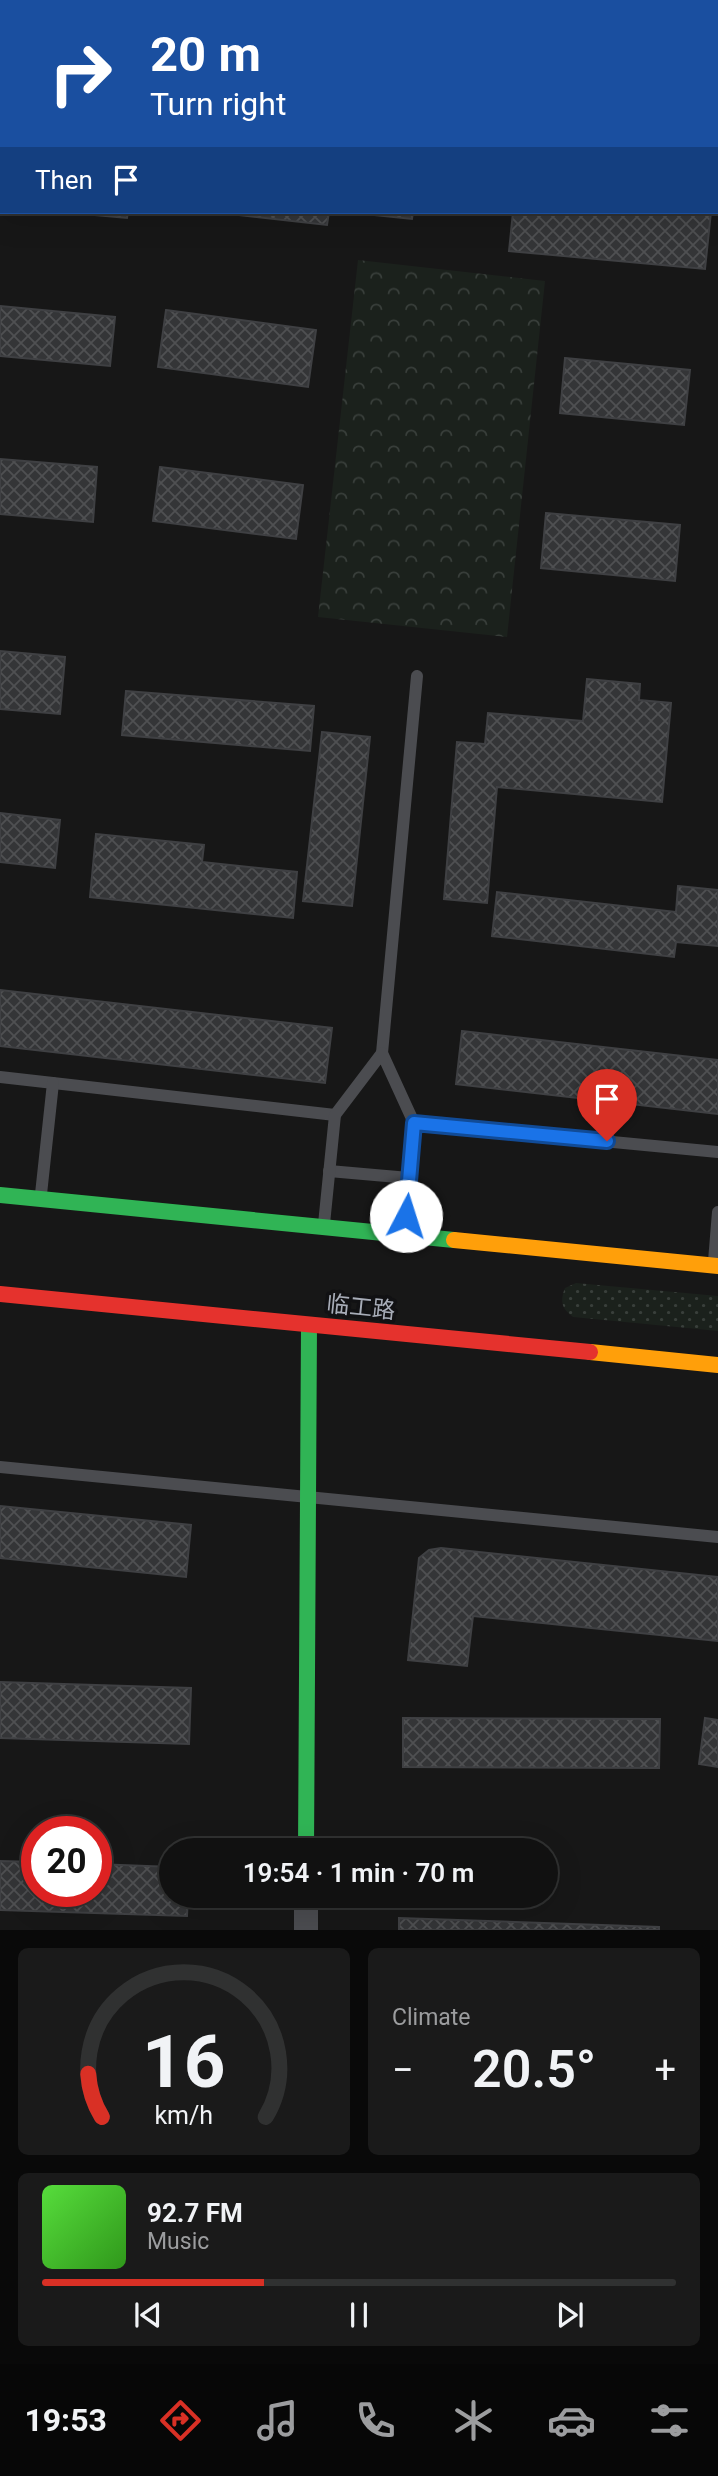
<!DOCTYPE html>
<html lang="en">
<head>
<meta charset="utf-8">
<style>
	:root { --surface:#111; --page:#1a1a1a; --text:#f1f3f6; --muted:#9c9d9f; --line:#303131; --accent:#d93025 }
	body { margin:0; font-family:Roboto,"Noto Sans SC",sans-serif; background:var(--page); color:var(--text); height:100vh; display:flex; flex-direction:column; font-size:26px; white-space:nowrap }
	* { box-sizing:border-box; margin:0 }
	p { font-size:23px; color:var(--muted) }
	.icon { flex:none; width:38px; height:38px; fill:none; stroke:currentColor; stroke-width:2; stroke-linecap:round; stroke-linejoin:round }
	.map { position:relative; height:1930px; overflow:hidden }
	.side { display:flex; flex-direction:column; gap:18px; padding:18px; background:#090909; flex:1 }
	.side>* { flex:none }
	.hud { position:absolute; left:0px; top:0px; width:719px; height:214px; box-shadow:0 7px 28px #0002,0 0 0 2px var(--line); background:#1a4fa0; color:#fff; overflow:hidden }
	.speed { position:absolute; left:21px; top:1816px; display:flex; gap:14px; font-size:35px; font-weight:700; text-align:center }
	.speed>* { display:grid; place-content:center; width:91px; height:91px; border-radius:50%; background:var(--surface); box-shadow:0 7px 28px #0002,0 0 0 2px var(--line); line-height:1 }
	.speed .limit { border:10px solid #d22; background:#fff; color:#111 }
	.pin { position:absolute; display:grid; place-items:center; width:60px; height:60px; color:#fff; margin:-72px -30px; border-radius:50% 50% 50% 0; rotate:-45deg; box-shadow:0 0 7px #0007 }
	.pin .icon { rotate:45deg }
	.me { position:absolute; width:77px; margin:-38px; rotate:5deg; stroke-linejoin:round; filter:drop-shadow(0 0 5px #0008) }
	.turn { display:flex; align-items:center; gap:24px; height:147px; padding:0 35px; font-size:32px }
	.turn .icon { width:91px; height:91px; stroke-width:2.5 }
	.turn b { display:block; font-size:49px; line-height:60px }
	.then { display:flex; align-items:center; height:66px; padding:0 35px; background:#0003; gap:14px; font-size:26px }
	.big { font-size:52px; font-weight:600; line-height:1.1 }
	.side .card { flex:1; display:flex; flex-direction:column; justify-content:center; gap:10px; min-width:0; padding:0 24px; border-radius:10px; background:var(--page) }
	.side .dial { align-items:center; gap:0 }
	.dial svg { height:182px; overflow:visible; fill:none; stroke:var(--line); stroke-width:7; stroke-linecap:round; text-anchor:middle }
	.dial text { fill:var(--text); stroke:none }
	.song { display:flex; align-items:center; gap:21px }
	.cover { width:84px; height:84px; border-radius:10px; background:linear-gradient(135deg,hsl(110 70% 55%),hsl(110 70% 35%)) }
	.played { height:7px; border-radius:4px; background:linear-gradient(90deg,var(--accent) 35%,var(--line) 35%) }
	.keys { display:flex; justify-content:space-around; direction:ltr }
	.heat { display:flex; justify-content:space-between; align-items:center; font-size:38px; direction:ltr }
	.side .tiles { flex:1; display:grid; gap:18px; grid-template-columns:1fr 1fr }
	.card:last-child { grid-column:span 2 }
	.trip { position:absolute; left:159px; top:1838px; width:399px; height:70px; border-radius:35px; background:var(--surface); box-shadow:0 7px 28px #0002,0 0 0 2px var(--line); font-weight:600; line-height:70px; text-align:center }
	.tabs { display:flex; height:112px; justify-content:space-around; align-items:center; background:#070707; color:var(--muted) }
	.tabs .icon { width:49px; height:49px }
	.tabs .active { color:var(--accent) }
	.tabs b { font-size:32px; color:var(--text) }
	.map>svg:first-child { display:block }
</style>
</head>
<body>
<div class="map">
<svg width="718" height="1930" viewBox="0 0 718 1930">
	<defs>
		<pattern id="grass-dots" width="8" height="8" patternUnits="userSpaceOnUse" patternTransform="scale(1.75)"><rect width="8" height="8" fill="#1b211c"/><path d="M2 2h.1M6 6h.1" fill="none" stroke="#393f3b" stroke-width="1.8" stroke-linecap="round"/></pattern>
		<pattern id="park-crowns" width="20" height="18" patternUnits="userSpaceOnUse" patternTransform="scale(1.75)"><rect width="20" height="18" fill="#1b211c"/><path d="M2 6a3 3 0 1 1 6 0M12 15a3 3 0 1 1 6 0" fill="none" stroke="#393f3b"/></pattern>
		<pattern id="building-cross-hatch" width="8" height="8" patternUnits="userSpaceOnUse" patternTransform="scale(1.75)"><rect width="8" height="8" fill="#343537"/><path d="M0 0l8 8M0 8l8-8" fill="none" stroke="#4f5052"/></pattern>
	</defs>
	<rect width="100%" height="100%" fill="#171717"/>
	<path fill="url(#grass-dots)" d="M576,1283L718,1296V1331L573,1317C561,1308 560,1301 565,1288Z"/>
	<polygon fill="url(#park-crowns)" points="358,260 545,281 507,637 318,617"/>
	<g fill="url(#building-cross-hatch)" stroke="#3f4043" stroke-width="2">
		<polygon points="0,0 157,0 2,2 2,35"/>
		<polygon points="212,0 317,0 336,2 212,2"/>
		<rect x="0" y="146" width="2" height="60"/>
		<polygon points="61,212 128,212 127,218"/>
		<polygon points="213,212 329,212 327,225"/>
		<polygon points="345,212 413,212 412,219"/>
		<polygon points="513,212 711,212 705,269 509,251"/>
		<polygon points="0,306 115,317 110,366 0,356"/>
		<polygon points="166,310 316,330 308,387 158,367"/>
		<polygon points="565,358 690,370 684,425 560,413"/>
		<polygon points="0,459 97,467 93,522 0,514"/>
		<polygon points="160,467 303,485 296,539 153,521"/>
		<polygon points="546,513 680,525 675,581 541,568"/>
		<polygon points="0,651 65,657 60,714 0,709"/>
		<polygon points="587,679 640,684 639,700 671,703 662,802 497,787 487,903 444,899 457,742 485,744 488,713 583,721"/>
		<polygon points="126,691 314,706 310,751 122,735"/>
		<polygon points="322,732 370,737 352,906 303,901"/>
		<polygon points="0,813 60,820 55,868 0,862"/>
		<polygon points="96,834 204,845 202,862 297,872 293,918 90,897"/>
		<polygon points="678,886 718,890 718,946 676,942 674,957 492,936 497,892 676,912"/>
		<polygon points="0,990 332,1028 325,1083 0,1046"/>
		<polygon points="462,1031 718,1060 718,1114 456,1084"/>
		<polygon points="0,1506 191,1525 186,1577 0,1558"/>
		<polygon points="441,1548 718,1577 718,1641 473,1616 467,1666 408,1660 419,1558 429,1550"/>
		<polygon points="0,1682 191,1688 189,1744 0,1738"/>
		<polygon points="403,1718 660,1719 659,1768 403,1767"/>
		<polygon points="705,1718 718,1720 718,1767 699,1764"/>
		<polygon points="0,1861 37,1862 37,1892 96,1892 96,1864 172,1867 172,1895 188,1895 187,1916 0,1910"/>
		<polygon points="399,1918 659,1927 659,1930 399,1930"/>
	</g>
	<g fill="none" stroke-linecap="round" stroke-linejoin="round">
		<g stroke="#4b4c50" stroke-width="12">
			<polyline points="382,1053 417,676"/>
			<polyline points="0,1077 335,1115"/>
			<polyline points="414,1123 718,1152"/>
			<polyline points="329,1171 409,1178"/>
			<polyline points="41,1194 53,1083"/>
			<polyline points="324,1224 335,1115 382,1053 414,1123 405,1233"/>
			<polyline points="714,1261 718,1212"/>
			<polyline points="0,1467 718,1537"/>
		</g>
		<polyline stroke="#4b4c50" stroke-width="24" points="306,1930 306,1895"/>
		<g stroke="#30b455" stroke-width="16">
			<polyline points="0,1195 454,1240"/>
			<polyline points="306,1850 309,1325"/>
		</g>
		<g stroke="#ff9f0a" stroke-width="16">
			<polyline points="454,1240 718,1266"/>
			<polyline points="590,1352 718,1365"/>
		</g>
		<polyline stroke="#e5322d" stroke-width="16" points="0,1294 590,1352"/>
	</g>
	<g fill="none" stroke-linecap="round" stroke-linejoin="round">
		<g stroke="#114b97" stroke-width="18">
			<polyline id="route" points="406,1216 414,1123 607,1141"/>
		</g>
		<use href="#route" stroke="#1a73e8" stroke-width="12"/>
	</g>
	<g text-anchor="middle" stroke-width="7" stroke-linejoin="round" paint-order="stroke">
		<g font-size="23" fill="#a8adb8" stroke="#111113">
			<text transform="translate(361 1307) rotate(6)" y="8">临工路</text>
		</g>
	</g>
</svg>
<div class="speed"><div class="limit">20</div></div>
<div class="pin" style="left:607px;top:1141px;background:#d93025"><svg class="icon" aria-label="arrive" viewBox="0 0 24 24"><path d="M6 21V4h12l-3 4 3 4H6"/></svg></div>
<svg class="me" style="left:406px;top:1216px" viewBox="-20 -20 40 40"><circle r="19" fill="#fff"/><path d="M0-13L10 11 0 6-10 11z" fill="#1a73e8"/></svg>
<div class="trip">19:54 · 1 min · 70 m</div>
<div class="hud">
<div class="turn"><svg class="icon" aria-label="right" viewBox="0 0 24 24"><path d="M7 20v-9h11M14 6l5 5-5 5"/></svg><div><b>20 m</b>Turn right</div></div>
<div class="then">Then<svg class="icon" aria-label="arrive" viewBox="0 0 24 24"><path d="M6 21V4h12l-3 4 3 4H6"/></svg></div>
</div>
</div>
<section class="side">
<div class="tiles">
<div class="card dial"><svg viewBox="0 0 100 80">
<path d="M14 69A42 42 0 1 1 86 69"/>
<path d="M14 69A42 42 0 0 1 8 50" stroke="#d93025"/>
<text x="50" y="56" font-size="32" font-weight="700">16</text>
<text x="50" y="72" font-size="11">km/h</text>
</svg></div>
<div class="card"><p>Climate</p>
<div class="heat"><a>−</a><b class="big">20.5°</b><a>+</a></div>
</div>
<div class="card">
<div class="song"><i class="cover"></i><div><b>92.7 FM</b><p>Music</p></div></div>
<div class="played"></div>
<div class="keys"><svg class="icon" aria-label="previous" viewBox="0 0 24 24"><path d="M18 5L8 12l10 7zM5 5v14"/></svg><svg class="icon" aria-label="pause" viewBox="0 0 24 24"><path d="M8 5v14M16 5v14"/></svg><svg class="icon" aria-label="next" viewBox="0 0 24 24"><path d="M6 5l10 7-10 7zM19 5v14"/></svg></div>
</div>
</div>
</section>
<nav class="tabs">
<b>19:53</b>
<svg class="icon active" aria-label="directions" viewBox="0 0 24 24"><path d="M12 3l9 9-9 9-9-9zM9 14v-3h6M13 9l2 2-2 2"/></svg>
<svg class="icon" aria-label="music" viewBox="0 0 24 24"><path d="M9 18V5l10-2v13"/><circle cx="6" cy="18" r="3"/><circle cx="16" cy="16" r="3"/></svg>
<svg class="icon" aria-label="phone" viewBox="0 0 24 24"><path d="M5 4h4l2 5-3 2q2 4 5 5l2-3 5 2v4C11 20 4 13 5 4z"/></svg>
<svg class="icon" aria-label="climate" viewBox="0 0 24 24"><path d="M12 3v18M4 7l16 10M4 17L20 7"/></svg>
<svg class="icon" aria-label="car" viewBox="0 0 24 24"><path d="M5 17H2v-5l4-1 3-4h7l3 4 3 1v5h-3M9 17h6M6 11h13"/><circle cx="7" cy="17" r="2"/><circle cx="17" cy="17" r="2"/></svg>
<svg class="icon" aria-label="filters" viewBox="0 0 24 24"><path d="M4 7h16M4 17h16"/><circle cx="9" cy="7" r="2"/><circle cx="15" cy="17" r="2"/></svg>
</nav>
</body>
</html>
